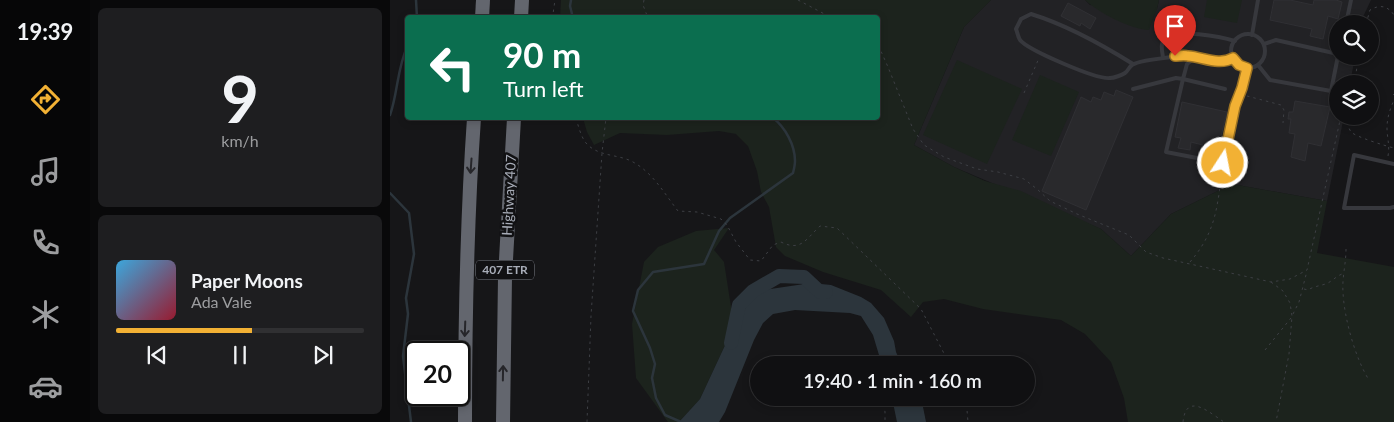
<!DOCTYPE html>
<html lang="en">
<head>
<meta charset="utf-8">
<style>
	:root { --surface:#101012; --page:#1e1e20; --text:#f1f3f6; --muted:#9c9d9f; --line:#303032; --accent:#f2b134 }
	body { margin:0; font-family:Lato,sans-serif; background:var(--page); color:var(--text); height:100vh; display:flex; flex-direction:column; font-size:19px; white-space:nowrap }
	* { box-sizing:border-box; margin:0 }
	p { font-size:16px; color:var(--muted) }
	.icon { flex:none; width:28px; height:28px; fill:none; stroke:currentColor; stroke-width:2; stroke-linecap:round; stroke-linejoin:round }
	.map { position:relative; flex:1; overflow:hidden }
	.side { display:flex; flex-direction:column; gap:8px; padding:8px; background:#09090a; width:300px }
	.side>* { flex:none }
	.hud { position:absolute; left:15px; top:15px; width:475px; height:105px; border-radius:5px; box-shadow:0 2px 8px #0003,0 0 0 1px var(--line); background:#0b6e4f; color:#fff; overflow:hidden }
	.buttons { position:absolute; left:939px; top:15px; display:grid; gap:10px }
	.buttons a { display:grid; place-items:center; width:50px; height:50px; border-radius:50%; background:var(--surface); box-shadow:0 2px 8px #0003,0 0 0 1px var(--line); font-size:25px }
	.speed { position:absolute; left:15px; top:341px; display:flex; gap:10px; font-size:25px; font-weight:700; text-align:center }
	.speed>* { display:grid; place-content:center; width:65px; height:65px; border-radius:50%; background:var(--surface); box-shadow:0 2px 8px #0003,0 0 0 1px var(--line); line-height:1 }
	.speed .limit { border:2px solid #111; border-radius:8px; background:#fff; color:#111 }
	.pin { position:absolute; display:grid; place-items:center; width:42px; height:42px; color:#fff; margin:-51px -21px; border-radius:50% 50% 50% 0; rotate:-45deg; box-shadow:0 0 5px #0007 }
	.pin .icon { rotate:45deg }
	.me { position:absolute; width:55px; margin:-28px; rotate:11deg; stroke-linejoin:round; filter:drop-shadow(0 0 4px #0008) }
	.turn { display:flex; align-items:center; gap:18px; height:105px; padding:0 15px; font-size:22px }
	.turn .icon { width:65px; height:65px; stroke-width:2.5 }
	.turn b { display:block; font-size:35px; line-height:42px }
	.side .card { flex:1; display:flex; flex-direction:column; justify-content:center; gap:8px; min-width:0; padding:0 18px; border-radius:8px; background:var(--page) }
	.side .dial { align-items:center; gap:0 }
	.dial b { font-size:65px; line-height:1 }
	.song { display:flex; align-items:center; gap:15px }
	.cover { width:60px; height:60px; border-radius:8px; background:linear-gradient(135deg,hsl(200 70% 55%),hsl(350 70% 35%)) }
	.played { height:5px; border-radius:2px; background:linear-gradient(90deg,var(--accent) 55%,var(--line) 55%) }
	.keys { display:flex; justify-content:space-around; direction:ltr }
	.trip { position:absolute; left:360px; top:356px; width:285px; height:50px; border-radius:25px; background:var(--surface); box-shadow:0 2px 8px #0003,0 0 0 1px var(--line); font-weight:600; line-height:50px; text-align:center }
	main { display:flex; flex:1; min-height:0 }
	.dock { display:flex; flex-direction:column; width:90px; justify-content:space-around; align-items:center; background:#060607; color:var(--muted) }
	.dock .icon { width:35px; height:35px }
	.dock .on { color:var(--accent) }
	.dock b { font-size:22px; color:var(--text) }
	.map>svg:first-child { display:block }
</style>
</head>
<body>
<main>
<nav class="dock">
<b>19:39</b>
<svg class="icon on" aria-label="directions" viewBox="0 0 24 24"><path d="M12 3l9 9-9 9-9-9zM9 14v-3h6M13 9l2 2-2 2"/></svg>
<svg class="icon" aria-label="music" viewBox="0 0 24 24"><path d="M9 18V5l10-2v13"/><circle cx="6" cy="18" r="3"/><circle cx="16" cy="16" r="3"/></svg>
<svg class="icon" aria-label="phone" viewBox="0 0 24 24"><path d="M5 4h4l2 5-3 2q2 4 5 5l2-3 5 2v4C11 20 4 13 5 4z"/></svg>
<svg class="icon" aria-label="climate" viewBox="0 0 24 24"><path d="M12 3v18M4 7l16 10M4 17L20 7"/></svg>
<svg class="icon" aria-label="car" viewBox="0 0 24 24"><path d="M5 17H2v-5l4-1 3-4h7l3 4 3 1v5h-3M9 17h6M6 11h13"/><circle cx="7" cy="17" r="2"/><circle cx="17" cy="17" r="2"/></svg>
</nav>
<section class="side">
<div class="card dial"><b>9</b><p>km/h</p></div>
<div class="card">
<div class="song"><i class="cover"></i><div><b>Paper Moons</b><p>Ada Vale</p></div></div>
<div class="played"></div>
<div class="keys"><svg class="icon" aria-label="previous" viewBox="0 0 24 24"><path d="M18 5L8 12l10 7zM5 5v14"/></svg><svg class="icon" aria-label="pause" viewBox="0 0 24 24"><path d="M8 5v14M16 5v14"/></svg><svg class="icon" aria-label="next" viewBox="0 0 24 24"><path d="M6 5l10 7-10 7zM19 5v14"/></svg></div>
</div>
</section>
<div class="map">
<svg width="1004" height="422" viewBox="0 0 1004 422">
	<rect width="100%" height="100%" fill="#161618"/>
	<polygon fill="#222225" points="601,0 695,0 700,5 767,9 769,0 981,0 972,19 971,24 948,24 948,56 965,56 960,84 948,84 948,116 954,116 937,201 842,184 781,214 741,256 711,229 564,167 524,145 574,27"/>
	<g fill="#1c231d">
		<polygon points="171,0 601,0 574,27 524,145 564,167 595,181 631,191 711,229 741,256 781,214 842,184 937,201 927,253 1004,267 1004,422 738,422 734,398 721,362 695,334 671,320 593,309 554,299 533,302 521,317 491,290 433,272 395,256 386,247 379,207 371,192 367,171 358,146 346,134 329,131 277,135 230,133 204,145 197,132 193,118 488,118 488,18 170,17"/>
		<path d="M695,0H769L767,9L759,30C740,29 709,13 695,0Z"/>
		<polygon points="817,0 852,0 847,23 814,17"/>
		<polygon points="567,60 632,89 597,164 533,135"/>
		<polygon points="650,75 689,92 661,156 622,140"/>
		<polygon points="339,228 324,250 334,262 344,326 310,399 289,422 278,422 246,378 242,324 254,262 268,247 306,231"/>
	</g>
	<g fill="#2c353c">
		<polygon points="421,283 441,285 471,297 481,303 494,318 504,341 506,352 512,365 492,365 483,335 471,316 460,313 405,310 383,314 373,323 364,340 335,412 329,422 289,422 310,399 344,326 366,291"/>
		<polygon points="502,398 529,398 533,407 536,422 507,422"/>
	</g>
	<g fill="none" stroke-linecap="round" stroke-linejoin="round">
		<g stroke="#2c353c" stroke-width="2.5">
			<polyline points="26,0 27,18"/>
			<polyline points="181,0 180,6 183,18"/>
			<path d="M0,115C8,93 7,67 18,45"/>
			<polyline points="0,193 19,213 24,254 16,298 18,314 13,356 21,422"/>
			<path d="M291,422L275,415L266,398L262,378L265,364L260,348L243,311L248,290L263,272L314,264L329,231L340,218L403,173C404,169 405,165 405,161C405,145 395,127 383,118"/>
		</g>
		<polyline stroke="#2c353c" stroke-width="14" points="341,343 349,305 363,291 389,276 414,277 430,292 436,292"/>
	</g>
	<g fill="#29292c" stroke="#303034">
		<polygon points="884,0 900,0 923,5 924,0 946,0 952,2 948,19 938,16 933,39 920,36 922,29 880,20"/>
		<polygon points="678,3 706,18 700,29 691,23 690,26 671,16"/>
		<polygon points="726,90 743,97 696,210 652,191 691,97 701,102 703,97 711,100 714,92 724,96"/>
		<polygon points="905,101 940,107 931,146 918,143 915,161 901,157 905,134 899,133 901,119 898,119 899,112 903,112"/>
		<polygon points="792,102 837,112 828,149 801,142 800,150 788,148 791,138 785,137"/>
	</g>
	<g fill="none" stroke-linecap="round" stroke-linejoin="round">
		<g stroke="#3d3f44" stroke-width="1" stroke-dasharray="2.5 4" stroke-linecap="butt">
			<polyline points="254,0 253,5 258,18"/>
			<polyline points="408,0 442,18"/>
			<polyline points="161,18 163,14 165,0"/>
			<path d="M976,24L980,10C990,4 998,6 1004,15"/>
			<polyline points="488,46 490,49 498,67 523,129 534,145 554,157 587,169 608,172 634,179 647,189 660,201 687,214 739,235 756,252 773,258 881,282 900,279 917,270 951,116"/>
			<polyline points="964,84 969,56"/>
			<polyline points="634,93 649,58"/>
			<polyline points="1003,94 1004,95"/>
			<polyline points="857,96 891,105 894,110 893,123"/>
			<polyline points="943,96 948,104"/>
			<path d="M957,116C956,121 958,127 961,132C966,137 996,146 1004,148"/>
			<path d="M186,118C188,125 191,137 196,143C208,157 229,154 243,162C263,173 274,193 288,211L307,212L331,219L337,225L346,242L360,260L371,261L383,245L391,242C411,252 416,239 430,226L447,228L531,309L560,365"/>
			<path d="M998,156C1000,145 997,138 997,128C997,118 1000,109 1004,100"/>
			<path d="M956,249C956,264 952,277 953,292C954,317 965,358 979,380"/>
			<path d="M800,262C817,242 824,225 828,200C830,190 830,179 832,168"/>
			<polyline points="881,282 893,291 900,303 902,316 899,354 886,422"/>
			<path d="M914,289L918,290C924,286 931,286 938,283C943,280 947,276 952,274"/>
			<polyline points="903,314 909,302 917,271"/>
			<polyline points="875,350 901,318"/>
			<polyline points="493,398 495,412 495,422"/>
			<polyline points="576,398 578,422"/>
			<polyline points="197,422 201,316 212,153 216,118"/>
			<path d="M793,422C796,391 820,413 834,422"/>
		</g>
		<g stroke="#37383d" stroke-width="4">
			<polyline points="956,24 961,0"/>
			<circle cx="858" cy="51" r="17"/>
			<polyline points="862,35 868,0"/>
			<polyline points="874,44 886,40 948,54"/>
			<path d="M773,57C772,51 770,44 775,38C785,28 832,37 845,41"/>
			<path d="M743,64C711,44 677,25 641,14L631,19L626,29C627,31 628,37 630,40C638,50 707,80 720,78C724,78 732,75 735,73C738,71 739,67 742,65C748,60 782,57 791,56C808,54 827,67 843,58"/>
			<polyline points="868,65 880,80 941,91 948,56"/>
			<polyline points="743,89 786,78 793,79 797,64 806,57"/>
			<polyline points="835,89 793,79 776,152 833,163 845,106 853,88 857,68"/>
			<polyline points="1004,164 964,155 954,208 1000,208 1004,207"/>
		</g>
		<g stroke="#63666e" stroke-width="14">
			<polyline points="92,18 93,0"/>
			<polyline points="131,18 132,0"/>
			<path d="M75,422C75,320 77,219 84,118"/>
			<polyline points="113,422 115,277 124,118"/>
		</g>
	</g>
	<defs><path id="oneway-shaft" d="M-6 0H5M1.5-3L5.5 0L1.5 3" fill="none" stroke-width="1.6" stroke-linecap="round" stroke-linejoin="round" transform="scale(1.25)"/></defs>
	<g stroke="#26262a">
		<use href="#oneway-shaft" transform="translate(81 166) rotate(94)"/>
		<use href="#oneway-shaft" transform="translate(75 329) rotate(92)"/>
		<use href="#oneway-shaft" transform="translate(113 373) rotate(-89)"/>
	</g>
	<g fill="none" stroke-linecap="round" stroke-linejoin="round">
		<g stroke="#9d7322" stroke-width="12">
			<path id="route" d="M785,56C789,56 794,55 798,56C813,57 829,66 843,58L849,65L857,68L852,88L845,106L833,163"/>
		</g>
		<use href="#route" stroke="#f2b134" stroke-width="9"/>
	</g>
	<g text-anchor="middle" stroke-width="5" stroke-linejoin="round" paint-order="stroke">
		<rect fill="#111113" stroke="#7b7e86" stroke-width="1" x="86" y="260.5" width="58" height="19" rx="4"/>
		<g font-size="12" font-weight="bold" fill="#a8adb8">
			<text x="115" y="274">407 ETR</text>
		</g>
		<g font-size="14" fill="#a8adb8" stroke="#111113">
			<text transform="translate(119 195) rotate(-87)" y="5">Highway 407</text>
		</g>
	</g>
</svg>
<div class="buttons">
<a><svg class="icon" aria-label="search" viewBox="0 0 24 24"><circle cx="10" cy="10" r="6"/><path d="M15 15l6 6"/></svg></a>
<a><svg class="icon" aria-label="layers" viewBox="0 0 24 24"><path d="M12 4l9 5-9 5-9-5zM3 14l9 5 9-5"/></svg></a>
</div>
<div class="speed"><div class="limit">20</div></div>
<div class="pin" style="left:785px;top:56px;background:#d93025"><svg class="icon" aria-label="arrive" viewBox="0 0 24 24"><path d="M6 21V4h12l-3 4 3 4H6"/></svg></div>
<svg class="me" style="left:833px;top:163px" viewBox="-20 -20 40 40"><circle r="17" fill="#f2b134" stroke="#fff" stroke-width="3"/><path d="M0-11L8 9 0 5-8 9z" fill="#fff"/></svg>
<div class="trip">19:40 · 1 min · 160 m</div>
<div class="hud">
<div class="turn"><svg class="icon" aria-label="left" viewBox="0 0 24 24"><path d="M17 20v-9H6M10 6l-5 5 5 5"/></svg><div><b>90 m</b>Turn left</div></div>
</div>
</div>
</main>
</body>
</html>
